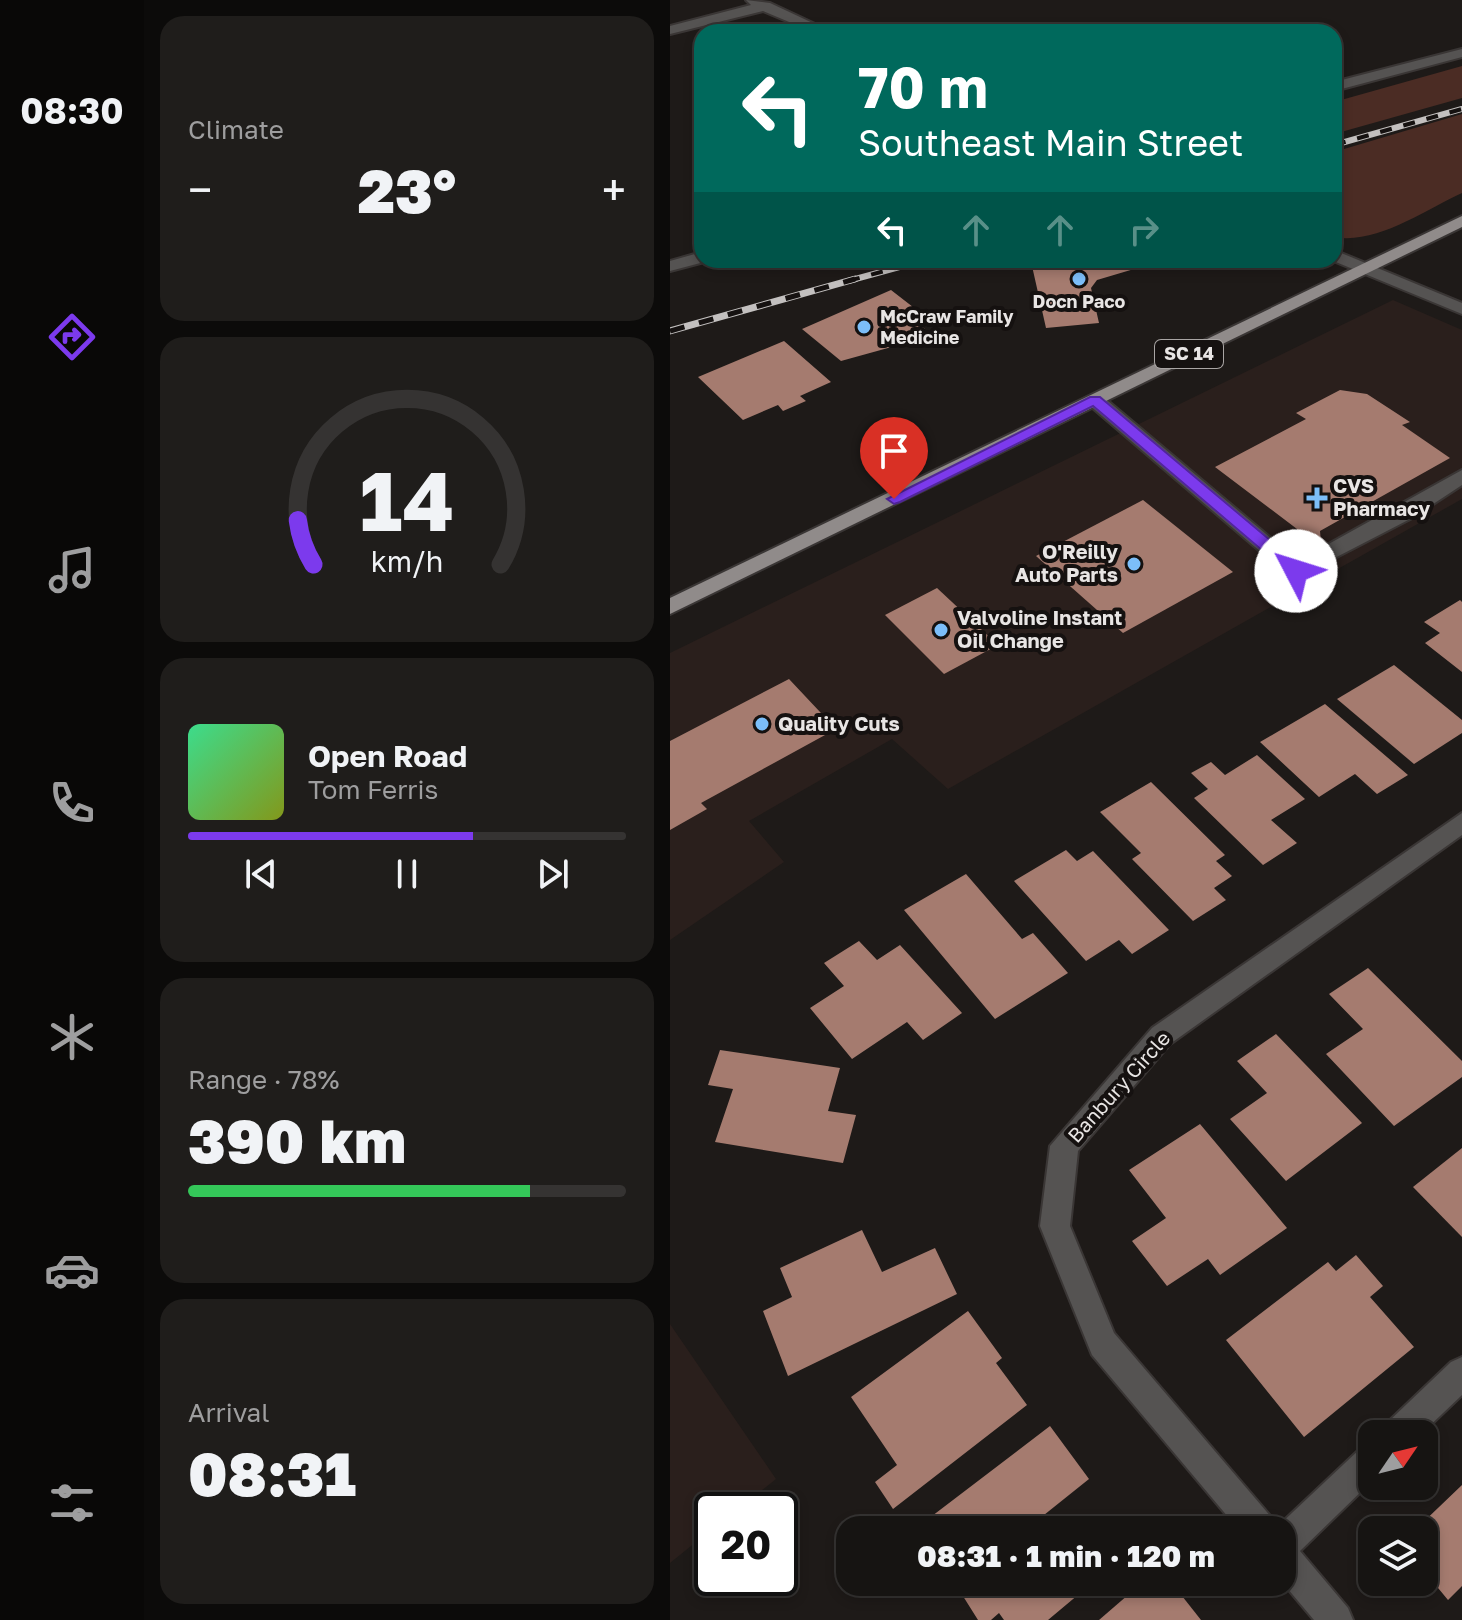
<!DOCTYPE html>
<html lang="en">
<head>
<meta charset="utf-8">
<style>
	:root { --surface:#161412; --page:#1f1d1b; --text:#f1f3f6; --muted:#9e9e9f; --line:#353332; --accent:#7c3aed }
	body { margin:0; font-family:"Golos Text",sans-serif; background:var(--page); color:var(--text); height:100vh; display:flex; flex-direction:column; font-size:30px; white-space:nowrap }
	* { box-sizing:border-box; margin:0 }
	p { font-size:26px; color:var(--muted) }
	.icon { flex:none; width:44px; height:44px; fill:none; stroke:currentColor; stroke-width:2; stroke-linecap:round; stroke-linejoin:round }
	.map { position:relative; flex:1; overflow:hidden }
	.details { display:flex; flex-direction:column; gap:16px; padding:16px; background:#0c0b0a; width:526px }
	.details>* { flex:none }
	.banner { position:absolute; left:24px; top:24px; width:648px; height:244px; border-radius:24px; box-shadow:0 4px 12px #0003,0 0 0 2px var(--line); background:#00695c; color:#fff; overflow:hidden }
	.needle { width:52px; rotate:55deg }
	.tools { position:absolute; left:688px; top:1420px; display:grid; gap:16px }
	.tools a { display:grid; place-items:center; width:80px; height:80px; border-radius:16px; background:var(--surface); box-shadow:0 4px 12px #0003,0 0 0 2px var(--line); font-size:40px }
	.speed { position:absolute; left:24px; top:1492px; display:flex; gap:16px; font-size:40px; font-weight:700; text-align:center }
	.speed>* { display:grid; place-content:center; width:104px; height:104px; border-radius:50%; background:var(--surface); box-shadow:0 4px 12px #0003,0 0 0 2px var(--line); line-height:1 }
	.speed .limit { border:4px solid #111; border-radius:12px; background:#fff; color:#111 }
	.pin { position:absolute; display:grid; place-items:center; width:68px; height:68px; color:#fff; margin:-82px -34px; border-radius:50% 50% 50% 0; rotate:-45deg; box-shadow:0 0 8px #0007 }
	.pin .icon { rotate:45deg }
	.me { position:absolute; width:88px; margin:-44px; rotate:310deg; stroke-linejoin:round; filter:drop-shadow(0 0 6px #0008) }
	.turn { display:flex; align-items:center; gap:28px; height:168px; padding:0 32px; font-size:36px }
	.turn .icon { width:104px; height:104px; stroke-width:2.5 }
	.turn b { display:block; font-size:56px; line-height:68px }
	.lanes { display:flex; align-items:center; height:76px; padding:0 32px; background:#0003; justify-content:center; gap:40px; direction:ltr }
	.lanes .off { opacity:.35 }
	.big { font-size:60px; font-weight:800; line-height:1.1 }
	.details .widget { flex:1; display:flex; flex-direction:column; justify-content:center; gap:12px; min-width:0; padding:0 28px; border-radius:24px; background:var(--page) }
	.details .dial { align-items:center; gap:0 }
	.dial svg { height:208px; overflow:visible; fill:none; stroke:var(--line); stroke-width:7; stroke-linecap:round; text-anchor:middle }
	.dial text { fill:var(--text); stroke:none }
	.song { display:flex; align-items:center; gap:24px }
	.cover { width:96px; height:96px; border-radius:12px; background:linear-gradient(135deg,hsl(150 70% 55%),hsl(70 70% 35%)) }
	.played { height:8px; border-radius:4px; background:linear-gradient(90deg,var(--accent) 65%,var(--line) 65%) }
	.keys { display:flex; justify-content:space-around; direction:ltr }
	.heat { display:flex; justify-content:space-between; align-items:center; font-size:44px; direction:ltr }
	.charge { height:12px; border-radius:6px; background:linear-gradient(90deg,#34c759 78%,var(--line) 0) }
	.trip { position:absolute; left:166px; top:1516px; width:460px; height:80px; border-radius:24px; background:var(--surface); box-shadow:0 4px 12px #0003,0 0 0 2px var(--line); font-weight:800; line-height:80px; text-align:center }
	main { display:flex; flex:1; min-height:0 }
	.tab-bar { display:flex; flex-direction:column; width:144px; justify-content:space-around; align-items:center; background:#090807; color:var(--muted) }
	.tab-bar .icon { width:56px; height:56px }
	.tab-bar .current { color:var(--accent) }
	.tab-bar b { font-size:36px; color:var(--text) }
	.map>svg:first-child { display:block }
</style>
</head>
<body>
<main>
<nav class="tab-bar">
<b>08:30</b>
<svg class="icon current" aria-label="directions" viewBox="0 0 24 24"><path d="M12 3l9 9-9 9-9-9zM9 14v-3h6M13 9l2 2-2 2"/></svg>
<svg class="icon" aria-label="music" viewBox="0 0 24 24"><path d="M9 18V5l10-2v13"/><circle cx="6" cy="18" r="3"/><circle cx="16" cy="16" r="3"/></svg>
<svg class="icon" aria-label="phone" viewBox="0 0 24 24"><path d="M5 4h4l2 5-3 2q2 4 5 5l2-3 5 2v4C11 20 4 13 5 4z"/></svg>
<svg class="icon" aria-label="climate" viewBox="0 0 24 24"><path d="M12 3v18M4 7l16 10M4 17L20 7"/></svg>
<svg class="icon" aria-label="car" viewBox="0 0 24 24"><path d="M5 17H2v-5l4-1 3-4h7l3 4 3 1v5h-3M9 17h6M6 11h13"/><circle cx="7" cy="17" r="2"/><circle cx="17" cy="17" r="2"/></svg>
<svg class="icon" aria-label="filters" viewBox="0 0 24 24"><path d="M4 7h16M4 17h16"/><circle cx="9" cy="7" r="2"/><circle cx="15" cy="17" r="2"/></svg>
</nav>
<section class="details">
<div class="widget"><p>Climate</p>
<div class="heat"><a>−</a><b class="big">23°</b><a>+</a></div>
</div>
<div class="widget dial"><svg viewBox="0 0 100 80">
<path d="M14 69A42 42 0 1 1 86 69"/>
<path d="M14 69A42 42 0 0 1 8 52" stroke="#7c3aed"/>
<text x="50" y="56" font-size="32" font-weight="700">14</text>
<text x="50" y="72" font-size="11">km/h</text>
</svg></div>
<div class="widget">
<div class="song"><i class="cover"></i><div><b>Open Road</b><p>Tom Ferris</p></div></div>
<div class="played"></div>
<div class="keys"><svg class="icon" aria-label="previous" viewBox="0 0 24 24"><path d="M18 5L8 12l10 7zM5 5v14"/></svg><svg class="icon" aria-label="pause" viewBox="0 0 24 24"><path d="M8 5v14M16 5v14"/></svg><svg class="icon" aria-label="next" viewBox="0 0 24 24"><path d="M6 5l10 7-10 7zM19 5v14"/></svg></div>
</div>
<div class="widget"><p>Range · 78%</p><b class="big">390 km</b><div class="charge"></div></div>
<div class="widget"><p>Arrival</p><b class="big">08:31</b></div>
</section>
<div class="map">
<svg width="792" height="1620" viewBox="0 0 792 1620">
	<rect width="100%" height="100%" fill="#1e1a18"/>
	<g fill="#2a1f1c">
		<polygon points="723,300 792,330 792,499 278,789 222,739 79,821 114,862 0,940 0,653"/>
		<polygon points="0,1324 106,1479 67,1510 42,1510 42,1529 0,1563"/>
	</g>
	<g fill="#4b2c24">
		<polygon points="792,66 792,98 664,134 664,102"/>
		<path d="M792,114V193C755,210 706,245 664,237V152Z"/>
	</g>
	<g fill="#a57b6f">
		<polygon points="384,260 491,260 491,261 427,280 421,288 429,323 376,328 362,266"/>
		<polygon points="562,260 611,260 591,269 586,265 576,270"/>
		<polygon points="221,290 261,321 251,326 255,329 218,348 171,361 132,329"/>
		<polygon points="114,341 161,382 130,396 136,401 113,411 108,405 73,420 28,377"/>
		<polygon points="670,390 697,394 740,422 732,425 780,458 650,531 652,552 626,551 627,529 545,467 636,419 626,413"/>
		<polygon points="473,500 563,572 453,633 366,556"/>
		<polygon points="267,588 328,645 274,674 215,615"/>
		<polygon points="790,600 792,602 792,672 755,643 770,633 754,622"/>
		<polygon points="724,665 792,720 792,733 744,764 667,699"/>
		<polygon points="119,679 166,729 31,803 37,809 0,830 0,741"/>
		<polygon points="655,704 738,775 707,794 685,774 649,797 590,742"/>
		<polygon points="587,755 635,799 601,820 627,843 593,865 524,798 538,789 521,773 541,762 555,775"/>
		<polygon points="481,782 555,855 546,861 562,876 544,888 556,900 523,921 462,859 471,853 430,812"/>
		<polygon points="396,850 407,861 423,851 499,930 462,954 449,940 416,961 344,881"/>
		<polygon points="296,874 352,939 363,933 398,973 325,1019 234,910"/>
		<polygon points="189,941 207,960 230,945 292,1013 253,1040 237,1022 182,1059 140,1008 174,986 154,963"/>
		<polygon points="698,968 792,1061 792,1077 724,1126 656,1054 693,1029 659,994"/>
		<polygon points="606,1034 692,1123 616,1181 560,1119 597,1093 567,1061"/>
		<polygon points="50,1050 170,1068 158,1111 186,1115 173,1163 45,1142 63,1089 38,1085"/>
		<polygon points="530,1124 617,1228 550,1275 538,1259 497,1286 462,1241 496,1218 459,1170"/>
		<polygon points="792,1148 792,1237 743,1187"/>
		<polygon points="192,1230 212,1272 265,1248 287,1294 118,1376 93,1311 122,1297 110,1268"/>
		<polygon points="686,1255 713,1286 700,1297 744,1347 634,1437 556,1340 658,1262 666,1271"/>
		<polygon points="298,1311 332,1358 326,1363 357,1405 223,1509 205,1482 227,1465 181,1397"/>
		<polygon points="380,1426 419,1479 374,1515 384,1530 271,1530 262,1516"/>
		<polygon points="792,1485 792,1586 778,1600 754,1571 754,1530 745,1530"/>
		<polygon points="289,1582 420,1582 421,1584 378,1620 334,1620 329,1613 321,1620 308,1620 286,1585"/>
		<polygon points="473,1582 501,1582 531,1620 429,1620"/>
	</g>
	<g fill="none" stroke-linecap="round" stroke-linejoin="round">
		<g stroke="#3a3635" stroke-width="4">
			<g id="minor">
				<polygon points="76,0 100,3 162,32 143,32 93,11 0,34 0,26 81,5"/>
				<polygon points="792,49 792,57 664,91 664,82"/>
				<polygon points="664,250 792,303 792,314 661,260"/>
				<polygon points="32,252 32,260 38,261 0,271 0,261"/>
				<polygon points="425,394 432,396 628,561 792,470 792,485 742,518 626,578 619,576 418,404 416,400"/>
				<polygon points="792,813 792,835 500,1044 408,1151 400,1226 444,1333 602,1518 606,1528 691,1448 702,1443 702,1481 630,1551 678,1608 683,1620 644,1620 612,1582 612,1530 569,1530 422,1355 370,1226 380,1146 482,1028"/>
				<polygon points="792,1357 792,1395 751,1434 712,1434 717,1423 781,1362"/>
			</g>
		</g>
		<g stroke="#3a3635" stroke-width="4">
			<polygon id="major" points="792,216 792,227 0,614 0,598"/>
		</g>
		<use href="#minor" fill="#555352" fill-rule="evenodd"/>
		<use href="#major" fill="#908b8a" fill-rule="evenodd"/>
		<g stroke="#c3c0bf" stroke-width="6">
			<g id="rail-far1">
				<polyline points="664,145 792,109"/>
				<polyline points="178,281 255,260"/>
			</g>
		</g>
		<g stroke="#c3c0bf" stroke-width="7">
			<polyline id="rail" points="0,331 185,279"/>
		</g>
		<use href="#rail-far1" stroke="#151110" stroke-width="4" stroke-dasharray="12" stroke-linecap="butt"/>
		<use href="#rail" stroke="#151110" stroke-width="5" stroke-dasharray="15" stroke-linecap="butt"/>
	</g>
	<polygon fill="#7c3aed" stroke="#51269a" stroke-width="2" points="420,397 430,397 632,567 632,575 621,575 423,406 230,502 224,504 217,499"/>
	<g fill="#7cbef9" stroke="#151110" stroke-width="3">
		<circle cx="409" cy="279" r="8"/>
		<circle cx="194" cy="327" r="8"/>
		<path d="M643 486h8v8h8v8h-8v8h-8v-8h-8v-8h8z"/>
		<circle cx="464" cy="564" r="8"/>
		<circle cx="271" cy="630" r="8"/>
		<circle cx="92" cy="724" r="8"/>
	</g>
	<g text-anchor="middle" stroke-width="8" stroke-linejoin="round" paint-order="stroke">
		<g font-size="18" font-weight="bold" fill="#e8e5e4" stroke="#151110">
			<text x="409" y="308">Docn Paco</text>
			<text x="210" y="323" text-anchor="start">McCraw Family<tspan x="210" dy="21">Medicine</tspan></text>
		</g>
		<rect fill="#151110" stroke="#a9a5a4" stroke-width="2" x="485" y="340" width="68" height="28" rx="6"/>
		<g font-size="18" font-weight="bold" fill="#e8e5e4">
			<text x="519" y="360">SC 14</text>
		</g>
		<g font-size="20" font-weight="bold" fill="#e8e5e4" stroke="#151110" text-anchor="start">
			<text x="663" y="493">CVS<tspan x="663" dy="23">Pharmacy</tspan></text>
			<text x="448" y="559" text-anchor="end">O'Reilly<tspan x="448" dy="23">Auto Parts</tspan></text>
			<text x="287" y="625">Valvoline Instant<tspan x="287" dy="23">Oil Change</tspan></text>
			<text x="108" y="731">Quality Cuts</text>
		</g>
		<g font-size="20" fill="#e8e5e4" stroke="#151110">
			<text transform="translate(449 1087) rotate(-48)" y="7">Banbury Circle</text>
		</g>
	</g>
</svg>
<div class="tools">
<a><svg class="needle" viewBox="-14 -14 28 28"><path d="M0-13l5 13h-10z" fill="#e53935"/><path d="M0 13l5-13h-10z" fill="#9e9e9f"/></svg></a>
<a><svg class="icon" aria-label="layers" viewBox="0 0 24 24"><path d="M12 4l9 5-9 5-9-5zM3 14l9 5 9-5"/></svg></a>
</div>
<div class="speed"><div class="limit">20</div></div>
<div class="pin" style="left:224px;top:499px;background:#d93025"><svg class="icon" aria-label="arrive" viewBox="0 0 24 24"><path d="M6 21V4h12l-3 4 3 4H6"/></svg></div>
<svg class="me" style="left:626px;top:571px" viewBox="-20 -20 40 40"><circle r="19" fill="#fff"/><path d="M0-13L10 11 0 6-10 11z" fill="#7c3aed"/></svg>
<div class="trip">08:31 · 1 min · 120 m</div>
<div class="banner">
<div class="turn"><svg class="icon" aria-label="left" viewBox="0 0 24 24"><path d="M17 20v-9H6M10 6l-5 5 5 5"/></svg><div><b>70 m</b>Southeast Main Street</div></div>
<div class="lanes"><svg class="icon" aria-label="left" viewBox="0 0 24 24"><path d="M17 20v-9H6M10 6l-5 5 5 5"/></svg><svg class="icon off" aria-label="ahead" viewBox="0 0 24 24"><path d="M12 20V5M6 11l6-6 6 6"/></svg><svg class="icon off" aria-label="ahead" viewBox="0 0 24 24"><path d="M12 20V5M6 11l6-6 6 6"/></svg><svg class="icon off" aria-label="right" viewBox="0 0 24 24"><path d="M7 20v-9h11M14 6l5 5-5 5"/></svg></div>
</div>
</div>
</main>
</body>
</html>
